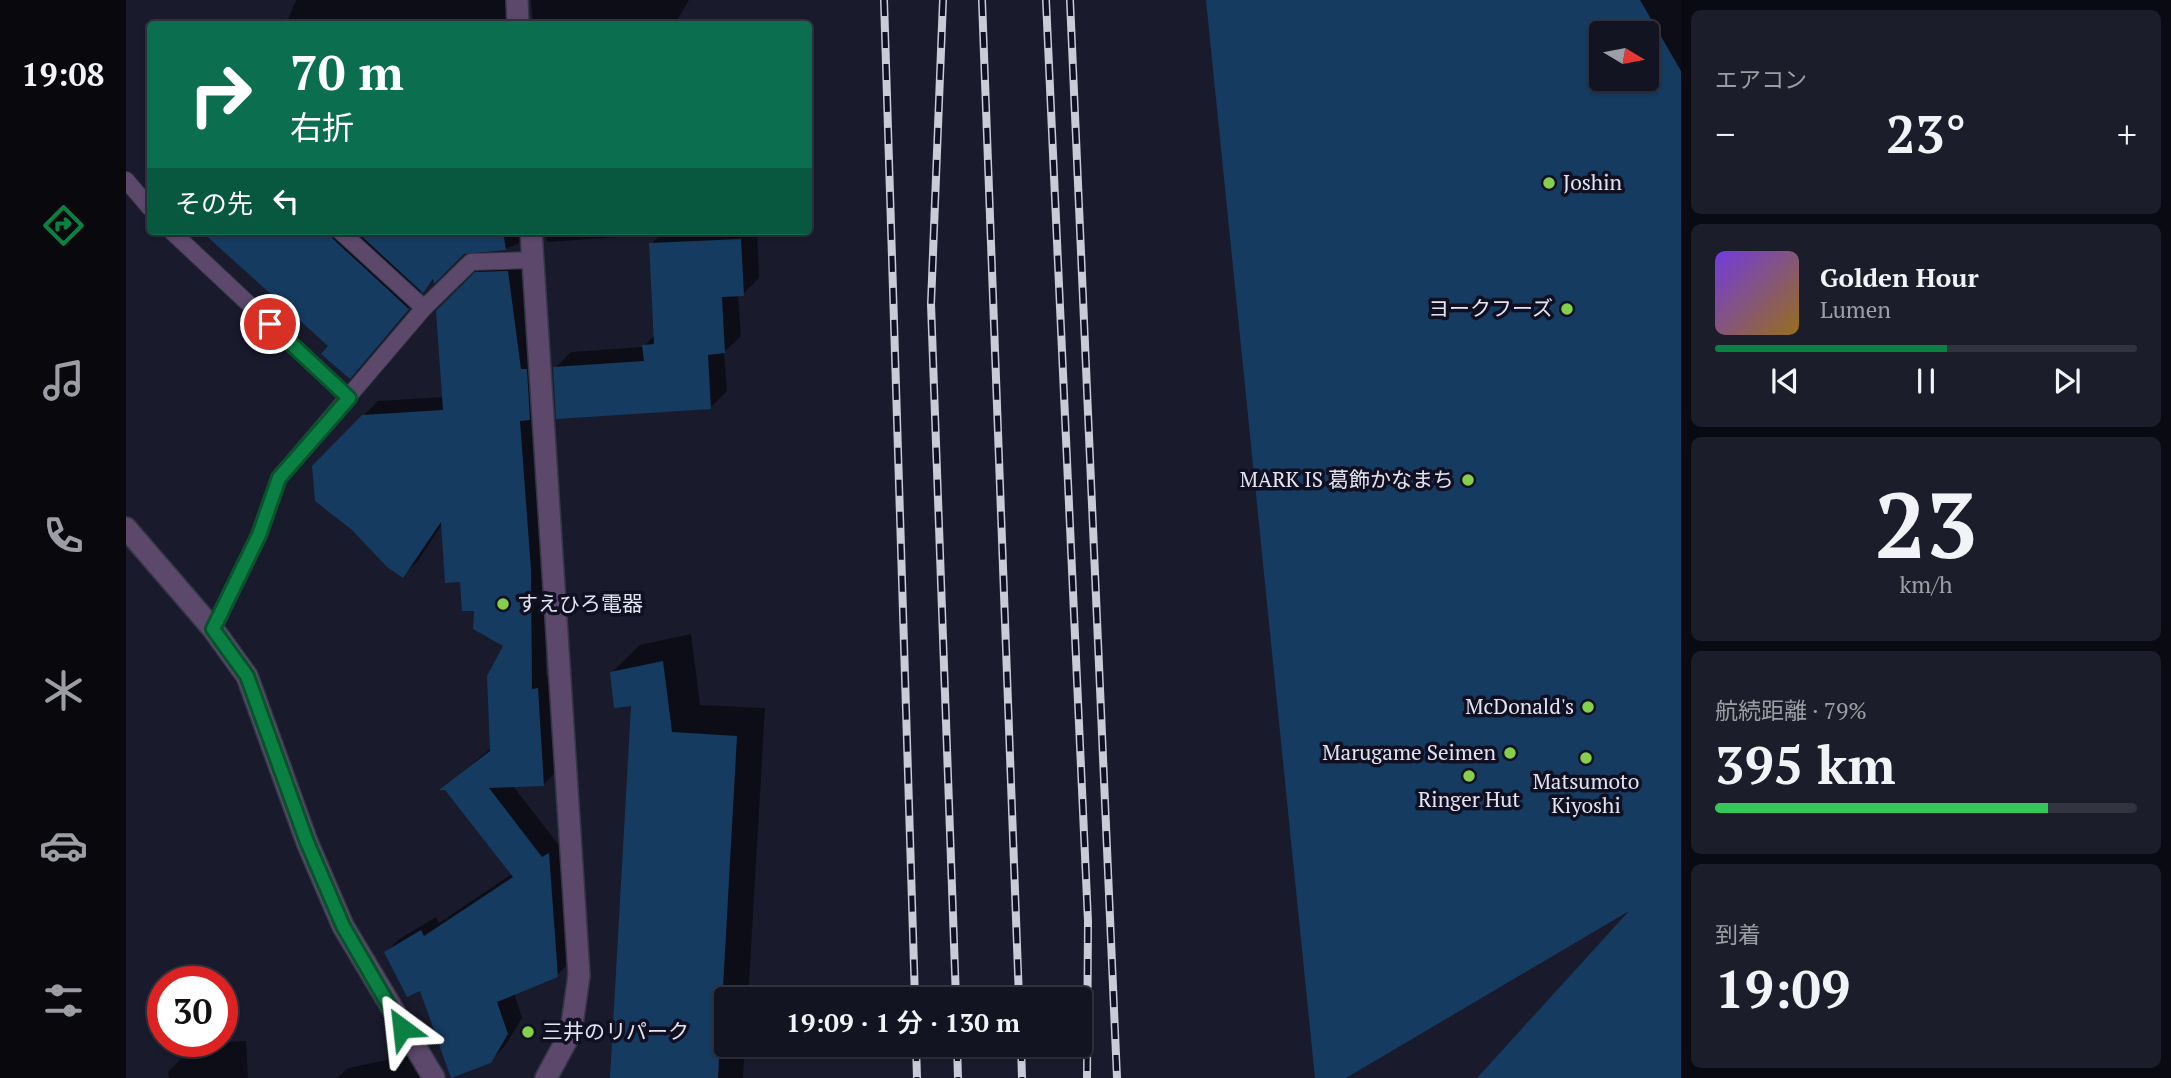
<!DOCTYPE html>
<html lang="ja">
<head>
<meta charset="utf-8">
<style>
	:root { --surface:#131421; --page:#1c1d2a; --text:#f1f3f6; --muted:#9d9ea5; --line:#32333f; --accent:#0b8043 }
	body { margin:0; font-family:"PT Serif","Noto Sans JP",serif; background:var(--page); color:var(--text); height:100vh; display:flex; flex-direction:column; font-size:26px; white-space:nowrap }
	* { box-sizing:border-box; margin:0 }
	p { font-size:23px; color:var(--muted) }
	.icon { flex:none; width:38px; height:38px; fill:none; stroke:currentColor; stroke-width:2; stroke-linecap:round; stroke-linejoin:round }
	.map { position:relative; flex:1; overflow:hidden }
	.panel { display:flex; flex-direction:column; gap:10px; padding:10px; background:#0a0b12; width:490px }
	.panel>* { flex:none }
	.guide { position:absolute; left:21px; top:21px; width:665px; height:214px; border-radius:7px; box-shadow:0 2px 5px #0004,0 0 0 2px var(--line); background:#0b6e4f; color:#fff; overflow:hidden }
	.needle { width:46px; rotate:100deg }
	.fabs { position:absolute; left:1463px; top:21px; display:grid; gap:14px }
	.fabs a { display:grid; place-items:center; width:70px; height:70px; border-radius:7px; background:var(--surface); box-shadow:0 2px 5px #0004,0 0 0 2px var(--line); font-size:35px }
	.speed { position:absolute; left:21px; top:966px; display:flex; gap:14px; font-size:35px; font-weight:700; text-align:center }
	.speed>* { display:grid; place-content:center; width:91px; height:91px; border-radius:50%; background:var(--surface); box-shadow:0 2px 5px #0004,0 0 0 2px var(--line); line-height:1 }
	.speed .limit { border:10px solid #d22; background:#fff; color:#111 }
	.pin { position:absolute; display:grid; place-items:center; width:60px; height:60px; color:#fff; margin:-30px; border:4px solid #fff; border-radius:50%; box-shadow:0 2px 7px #0007 }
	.me { position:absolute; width:77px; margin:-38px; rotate:330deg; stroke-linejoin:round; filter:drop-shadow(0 0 5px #0008) }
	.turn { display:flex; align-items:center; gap:24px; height:147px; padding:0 28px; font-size:32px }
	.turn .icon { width:91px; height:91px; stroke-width:2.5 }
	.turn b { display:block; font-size:49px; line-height:60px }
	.then { display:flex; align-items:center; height:66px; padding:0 28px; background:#0003; gap:14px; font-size:26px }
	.big { font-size:52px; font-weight:600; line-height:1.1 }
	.panel .tile { flex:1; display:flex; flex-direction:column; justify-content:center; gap:10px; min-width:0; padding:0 24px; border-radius:10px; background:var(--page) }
	.panel .dial { align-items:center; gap:0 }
	.dial b { font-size:91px; line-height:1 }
	.song { display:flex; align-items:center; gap:21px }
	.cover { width:84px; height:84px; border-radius:10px; background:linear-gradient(135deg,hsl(260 70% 55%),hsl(40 70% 35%)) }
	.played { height:7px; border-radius:4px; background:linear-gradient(90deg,var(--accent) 55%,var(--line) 55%) }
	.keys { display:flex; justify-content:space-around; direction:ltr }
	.heat { display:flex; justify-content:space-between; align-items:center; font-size:38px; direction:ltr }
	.charge { height:10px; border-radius:5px; background:linear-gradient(90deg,#34c759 79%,var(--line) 0) }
	.trip { position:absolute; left:588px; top:987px; width:378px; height:70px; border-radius:7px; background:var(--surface); box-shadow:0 2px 5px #0004,0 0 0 2px var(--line); font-weight:600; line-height:70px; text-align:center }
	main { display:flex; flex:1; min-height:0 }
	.dock { display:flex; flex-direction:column; width:126px; justify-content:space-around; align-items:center; background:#08080d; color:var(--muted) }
	.dock .icon { width:49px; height:49px }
	.dock .active { color:var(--accent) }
	.dock b { font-size:32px; color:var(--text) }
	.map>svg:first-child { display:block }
</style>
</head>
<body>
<main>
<nav class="dock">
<b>19:08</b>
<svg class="icon active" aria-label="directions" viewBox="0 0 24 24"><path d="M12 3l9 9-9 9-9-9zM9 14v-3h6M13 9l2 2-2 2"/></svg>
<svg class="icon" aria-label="music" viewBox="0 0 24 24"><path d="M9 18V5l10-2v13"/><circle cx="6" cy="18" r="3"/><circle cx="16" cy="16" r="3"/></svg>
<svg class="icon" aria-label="phone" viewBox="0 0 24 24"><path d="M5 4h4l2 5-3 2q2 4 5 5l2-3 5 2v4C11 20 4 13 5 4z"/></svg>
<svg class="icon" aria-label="climate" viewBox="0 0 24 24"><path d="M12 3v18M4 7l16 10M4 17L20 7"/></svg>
<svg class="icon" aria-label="car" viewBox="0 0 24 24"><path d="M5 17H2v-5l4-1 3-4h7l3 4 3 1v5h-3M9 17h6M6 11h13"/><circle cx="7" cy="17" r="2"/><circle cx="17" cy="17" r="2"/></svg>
<svg class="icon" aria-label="filters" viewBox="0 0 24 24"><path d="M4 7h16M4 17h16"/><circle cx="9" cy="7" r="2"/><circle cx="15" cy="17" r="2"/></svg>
</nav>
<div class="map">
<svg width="1555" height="1078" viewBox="0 0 1555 1078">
	<rect width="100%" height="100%" fill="#191a2c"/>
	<g fill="#0007" fill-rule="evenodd">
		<polygon points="170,0 393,0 394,16 407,23 405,0 563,0 549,24 149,24 156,18 161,22"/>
		<path d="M1082,0H1555V879L1217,1078H1191ZM1475,33H1521V79H1475Z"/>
		<polygon points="78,231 405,231 392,244 379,249 338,252 295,292 238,362 204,345"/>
		<polygon points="419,231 499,231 492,237 421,242"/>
		<polygon points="538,231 631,231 633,278 617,294 612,294 615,336 598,352 601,391 585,407 429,368 445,352 517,347 529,335 525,244"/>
		<polygon points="397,257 419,554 420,676 426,674 432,770 418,784 387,786 432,844 437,841 446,960 431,975 388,993 396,1018 379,1046 364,1061 260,952 275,938 310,917 313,923 386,874 318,788 365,748 380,645 350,609 317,523 291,562 276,576 188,466 252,401 318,397 312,311 366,258"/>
		<polygon points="565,634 574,705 639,708 622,999 600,999 600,1045 619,1045 617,1078 486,1078 507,704 485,673 514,645"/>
		<polygon points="120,1041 122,1078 43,1078 42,1072 58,1056 69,1055 82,1043"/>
		<polygon points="281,1056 298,1069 300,1078 211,1078 222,1068"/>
	</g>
	<g fill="#153b61" fill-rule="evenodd">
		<path d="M1080,0H1514L1555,71V1078H1351L1503,911L1220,1078H1189ZM1475,33H1521V79H1475Z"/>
		<polygon points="75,231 204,231 207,239 283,309 224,379 195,354 202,346"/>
		<polygon points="230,231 377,231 380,250 338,254 308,284 307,279 297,293"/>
		<polygon points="615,239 618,296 596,297 599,353 582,355 585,409 430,419 427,367 518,361 516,345 528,344 523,243"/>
		<polygon points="382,271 395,369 401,369 404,420 394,421 405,570 406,689 412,688 418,786 363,788 416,857 423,853 432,977 371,1002 382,1034 365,1063 325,1078 294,991 281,997 258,952 295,930 298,936 387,877 319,790 313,790 364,751 361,676 377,646 347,629 348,611 336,611 334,582 319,583 315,522 277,578 261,567 226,530 189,501 186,466 236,415 317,410 310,311 349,272"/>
		<polygon points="537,661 546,732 611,736 592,1078 484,1078 505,706 488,708 484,672"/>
	</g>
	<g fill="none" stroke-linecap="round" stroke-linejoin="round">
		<g stroke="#353647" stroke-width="18">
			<g id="service">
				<polyline points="0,180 24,208"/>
				<polyline points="45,231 223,398"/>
				<polyline points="214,231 298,308"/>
				<polyline points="87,629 133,535 153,478 298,308 345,262 407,260"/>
			</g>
		</g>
		<g stroke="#353647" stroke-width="24">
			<g id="minor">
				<polyline points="391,0 392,24"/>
				<polyline points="405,231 453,975 445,1032 420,1078"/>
				<polyline points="0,528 87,629 121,676 181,842 217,926 308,1078"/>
			</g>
		</g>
		<use href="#service" stroke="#5c486b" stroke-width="16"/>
		<use href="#minor" stroke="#5c486b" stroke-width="21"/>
		<g stroke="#c9cbd8" stroke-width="8">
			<g id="rail">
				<polyline points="758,0 789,999"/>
				<polyline points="817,0 805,304 830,999"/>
				<polyline points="856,0 893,999"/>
				<polyline points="920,0 962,921 961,1078"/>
				<polyline points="944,0 991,1078"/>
				<polyline points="790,1045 791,1078"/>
				<polyline points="831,1045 832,1078"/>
				<polyline points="895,1045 896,1078"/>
			</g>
		</g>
		<use href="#rail" stroke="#101022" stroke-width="5" stroke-dasharray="16" stroke-linecap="butt"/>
	</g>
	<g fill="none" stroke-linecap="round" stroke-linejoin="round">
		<g stroke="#07532c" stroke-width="18">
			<polyline id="route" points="144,324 223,398 153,478 133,535 87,629 121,676 181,842 217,926 276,1028"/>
		</g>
		<use href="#route" stroke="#0b8043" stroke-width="12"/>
	</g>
	<g fill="#86cf4b" stroke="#101022" stroke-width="2.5">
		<circle cx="1423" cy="183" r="7"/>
		<circle cx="1441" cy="309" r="7"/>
		<circle cx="1342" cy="480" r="7"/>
		<circle cx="377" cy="604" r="7"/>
		<circle cx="1462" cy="707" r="7"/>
		<circle cx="1384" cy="753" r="7"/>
		<circle cx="1460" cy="758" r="7"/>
		<circle cx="1343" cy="776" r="7"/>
		<circle cx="402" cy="1032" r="7"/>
	</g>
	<g text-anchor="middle" stroke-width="7" stroke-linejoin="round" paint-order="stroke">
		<g font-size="21" fill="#e2e4f0" stroke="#101022" text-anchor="end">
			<text x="1437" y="190" text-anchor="start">Joshin</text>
			<text x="1427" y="316">ヨークフーズ</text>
			<text x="1328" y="487">MARK IS 葛飾かなまち</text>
			<text x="391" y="611" text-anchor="start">すえひろ電器</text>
			<text x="1448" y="714">McDonald's</text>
			<text x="1370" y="760">Marugame Seimen</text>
			<text x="1460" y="789" text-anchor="middle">Matsumoto<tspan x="1460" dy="24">Kiyoshi</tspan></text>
			<text x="1343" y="807" text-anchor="middle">Ringer Hut</text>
			<text x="416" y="1039" text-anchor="start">三井のリパーク</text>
		</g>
	</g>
</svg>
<div class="fabs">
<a><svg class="needle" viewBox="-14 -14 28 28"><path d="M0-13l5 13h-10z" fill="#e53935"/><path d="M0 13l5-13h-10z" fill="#9d9ea5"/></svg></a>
</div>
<div class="speed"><div class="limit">30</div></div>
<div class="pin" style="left:144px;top:324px;background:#d93025"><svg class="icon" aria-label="arrive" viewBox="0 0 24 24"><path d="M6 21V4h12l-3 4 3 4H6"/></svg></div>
<svg class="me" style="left:276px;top:1028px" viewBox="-20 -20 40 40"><path d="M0-17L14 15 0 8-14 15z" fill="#0b8043" stroke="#fff" stroke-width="4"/></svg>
<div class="trip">19:09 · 1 分 · 130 m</div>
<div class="guide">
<div class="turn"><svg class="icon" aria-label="right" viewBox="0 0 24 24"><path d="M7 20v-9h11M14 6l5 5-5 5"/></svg><div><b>70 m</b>右折</div></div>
<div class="then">その先<svg class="icon" aria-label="left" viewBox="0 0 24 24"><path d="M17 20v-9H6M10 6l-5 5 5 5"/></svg></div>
</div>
</div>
<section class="panel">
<div class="tile"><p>エアコン</p>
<div class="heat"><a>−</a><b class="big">23°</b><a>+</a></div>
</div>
<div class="tile">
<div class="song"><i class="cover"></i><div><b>Golden Hour</b><p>Lumen</p></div></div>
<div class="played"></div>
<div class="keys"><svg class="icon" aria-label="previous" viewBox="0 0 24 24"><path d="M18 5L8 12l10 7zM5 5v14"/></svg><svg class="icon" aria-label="pause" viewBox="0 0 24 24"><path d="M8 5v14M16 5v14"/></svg><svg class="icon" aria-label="next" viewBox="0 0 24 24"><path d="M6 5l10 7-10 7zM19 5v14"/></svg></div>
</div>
<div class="tile dial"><b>23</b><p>km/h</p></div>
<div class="tile"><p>航続距離 · 79%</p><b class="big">395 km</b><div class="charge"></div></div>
<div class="tile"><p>到着</p><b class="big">19:09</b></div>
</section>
</main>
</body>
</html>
